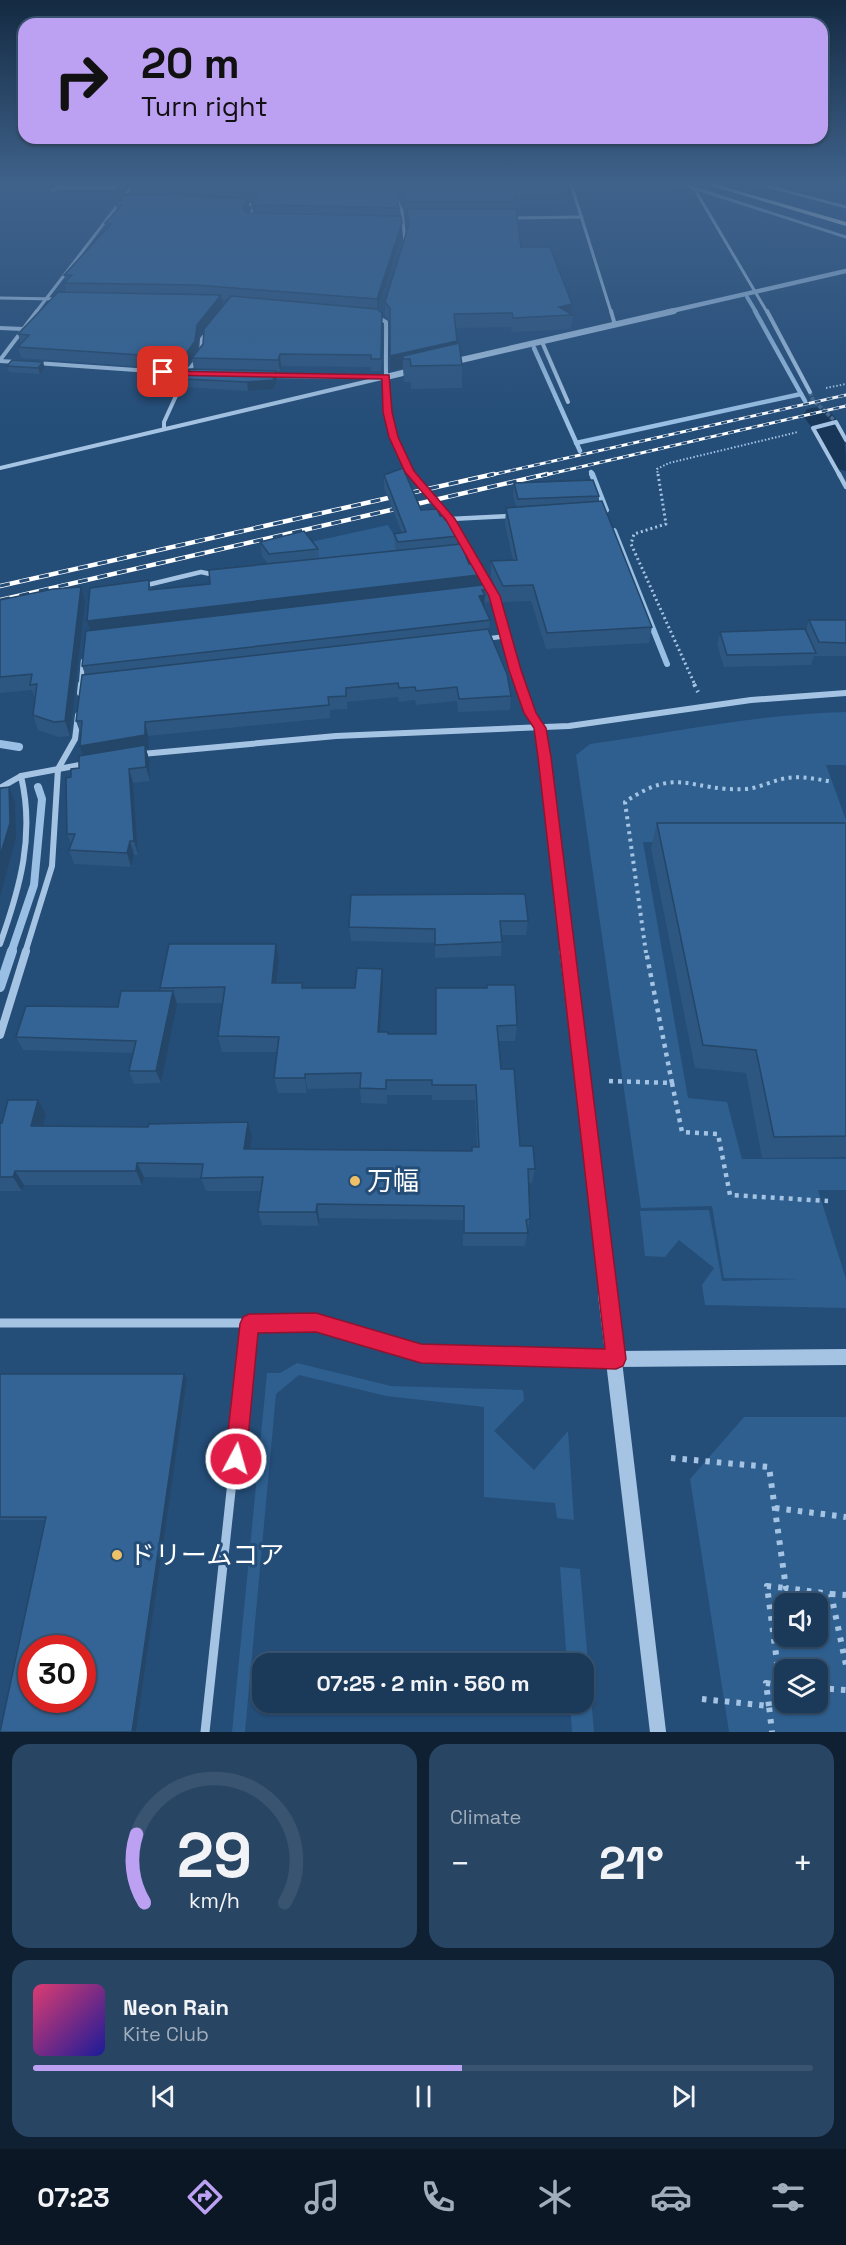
<!DOCTYPE html>
<html lang="en">
<head>
<meta charset="utf-8">
<style>
	:root { --surface:#1b3a5a; --page:#284563; --text:#f1f3f6; --muted:#a0adbb; --line:#395470; --accent:#bca0f2 }
	body { margin:0; font-family:"Space Grotesk","Noto Sans JP",sans-serif; background:var(--page); color:var(--text); height:100vh; display:flex; flex-direction:column; font-size:22px; white-space:nowrap }
	* { box-sizing:border-box; margin:0 }
	p { font-size:20px; color:var(--muted) }
	.icon { flex:none; width:33px; height:33px; fill:none; stroke:currentColor; stroke-width:2; stroke-linecap:round; stroke-linejoin:round }
	.map { position:relative; height:1732px; overflow:hidden }
	.drawer { display:flex; flex-direction:column; gap:12px; padding:12px; background:#0f2032; flex:1 }
	.drawer>* { flex:none }
	.banner { position:absolute; left:18px; top:18px; width:810px; height:126px; border-radius:18px; box-shadow:0 2px 4px #0004,0 0 0 2px var(--line); background:#bca0f2; color:#111; overflow:hidden }
	.buttons { position:absolute; left:774px; top:1593px; display:grid; gap:12px }
	.buttons a { display:grid; place-items:center; width:54px; height:54px; border-radius:12px; background:var(--surface); box-shadow:0 2px 4px #0004,0 0 0 2px var(--line); font-size:30px }
	.speed { position:absolute; left:18px; top:1635px; display:flex; gap:12px; font-size:30px; font-weight:700; text-align:center }
	.speed>* { display:grid; place-content:center; width:78px; height:78px; border-radius:50%; background:var(--surface); box-shadow:0 2px 4px #0004,0 0 0 2px var(--line); line-height:1 }
	.speed .limit { border:9px solid #d22; background:#fff; color:#111 }
	.pin { position:absolute; display:grid; place-items:center; width:51px; height:51px; color:#fff; margin:-26px; border-radius:12px; box-shadow:0 3px 9px #0006 }
	.me { position:absolute; width:66px; margin:-33px; rotate:6deg; stroke-linejoin:round; filter:drop-shadow(0 0 4px #0008) }
	.turn { display:flex; align-items:center; gap:21px; height:126px; padding:0 24px; font-size:27px }
	.turn .icon { width:78px; height:78px; stroke-width:2.5 }
	.turn b { display:block; font-size:42px; line-height:51px }
	.big { font-size:45px; font-weight:800; line-height:1.1 }
	.drawer .card { flex:1; display:flex; flex-direction:column; justify-content:center; gap:9px; min-width:0; padding:0 21px; border-radius:18px; background:var(--page) }
	.drawer .dial { align-items:center; gap:0 }
	.dial svg { height:156px; overflow:visible; fill:none; stroke:var(--line); stroke-width:7; stroke-linecap:round; text-anchor:middle }
	.dial text { fill:var(--text); stroke:none }
	.song { display:flex; align-items:center; gap:18px }
	.cover { width:72px; height:72px; border-radius:9px; background:linear-gradient(135deg,hsl(340 70% 55%),hsl(240 70% 35%)) }
	.played { height:6px; border-radius:3px; background:linear-gradient(90deg,var(--accent) 55%,var(--line) 55%) }
	.keys { display:flex; justify-content:space-around; direction:ltr }
	.heat { display:flex; justify-content:space-between; align-items:center; font-size:33px; direction:ltr }
	.drawer .tiles { flex:1; display:grid; gap:12px; grid-template-columns:1fr 1fr }
	.card:last-child { grid-column:span 2 }
	.trip { position:absolute; left:252px; top:1653px; width:342px; height:60px; border-radius:18px; background:var(--surface); box-shadow:0 2px 4px #0004,0 0 0 2px var(--line); font-weight:800; line-height:60px; text-align:center }
	.tabs { display:flex; height:96px; justify-content:space-around; align-items:center; background:#0b1724; color:var(--muted) }
	.tabs .icon { width:42px; height:42px }
	.tabs .selected { color:var(--accent) }
	.tabs b { font-size:27px; color:var(--text) }
	.map>svg:first-child { display:block }
</style>
</head>
<body>
<div class="map">
<svg width="846" height="1732" viewBox="0 0 846 1732">
	<rect width="100%" height="100%" fill="#244d78"/>
	<g fill="#2e5f8f" fill-rule="evenodd">
		<polygon points="51,184 131,184 125,190 46,190"/>
		<polygon points="388,525 406,555 319,564 311,542"/>
		<path d="M846,712V765H826L846,820V842H643L688,1098L727,1102L742,1159H846V1190H818L846,1279V1308L705,1305L702,1285L714,1268L679,1240L665,1257L645,1256L640,1211L709,1210L722,1281L800,1279L724,1278L712,1206L641,1208L576,755L590,744C676,732 759,714 846,712Z"/>
		<polygon points="297,1363 391,1386 523,1390 524,1400 494,1431 534,1470 568,1431 574,1520 557,1518 555,1503 484,1497 484,1407 386,1396 299,1375 276,1394 245,1732 232,1732 267,1373 280,1373"/>
		<path d="M744,1417H846V1732H729L690,1479ZM784,1604H818V1636H784ZM784,1670H818V1702H784Z"/>
		<polygon points="560,1567 580,1569 594,1732 572,1732 570,1703 584,1702 584,1664 567,1663"/>
	</g>
	<g fill="none" stroke-linecap="round" stroke-linejoin="round">
		<g stroke="#99c0e4" stroke-width="4">
			<polyline points="53,190 60,187 114,187 117,184"/>
			<polyline points="747,297 756,312"/>
		</g>
		<g stroke="#99c0e4" stroke-width="4.5">
			<polyline points="755,311 805,401"/>
			<polyline points="534,348 580,451"/>
			<polyline points="576,443 801,394"/>
			<polyline points="591,472 593,476"/>
		</g>
		<g stroke="#99c0e4" stroke-width="6">
			<polyline points="592,474 606,510"/>
			<polyline points="614,531 667,664"/>
		</g>
		<g stroke="#99c0e4" stroke-width="8">
			<polyline points="0,744 19,747"/>
			<polyline points="11,953 34,885 42,799 38,787"/>
		</g>
		<polyline stroke="#99c0e4" stroke-width="10" points="0,987 12,951"/>
		<path fill="#183758" fill-rule="evenodd" d="M818,407C846,415 846,444 846,471L834,468L814,430L803,416L807,409Z"/>
		<polyline stroke="#45688c" stroke-width="4" stroke-dasharray="4 1.5" stroke-linecap="butt" points="810,392 813,400 836,422"/>
		<polyline stroke="#a5c4e3" stroke-width="1.5" stroke-dasharray="1.5 2" stroke-linecap="butt" points="90,185 113,185"/>
		<g stroke="#a5c4e3" stroke-width="2" stroke-dasharray="1.5 2" stroke-linecap="butt">
			<polyline points="826,388 846,384"/>
			<polyline points="658,476 657,469 669,463 798,432"/>
		</g>
		<polyline stroke="#a5c4e3" stroke-width="3" stroke-dasharray="2 3" stroke-linecap="butt" points="658,474 666,524 634,534 631,544 695,685"/>
		<g stroke="#a5c4e3" stroke-width="4" stroke-dasharray="3 4.5" stroke-linecap="butt">
			<polyline points="694,684 698,692"/>
			<path d="M646,953L625,802C679,765 690,792 746,789C758,788 770,782 782,779C799,775 816,779 833,782"/>
		</g>
		<g stroke="#a5c4e3" stroke-width="4.5" stroke-dasharray="4 5" stroke-linecap="butt">
			<polyline points="609,1081 672,1083 646,951"/>
			<polyline points="672,1083 682,1132 718,1134 730,1195 828,1201"/>
		</g>
		<g stroke="#a5c4e3" stroke-width="6" stroke-dasharray="4.5 7" stroke-linecap="butt">
			<polyline points="671,1458 769,1467 786,1588 831,1594 846,1665"/>
			<polyline points="775,1508 846,1517"/>
			<polyline points="831,1594 846,1595"/>
			<polyline points="784,1685 780,1685 767,1586 786,1588"/>
			<polyline points="818,1688 846,1690"/>
			<polyline points="702,1699 769,1706 772,1732"/>
			<polyline points="769,1706 766,1683 780,1685"/>
		</g>
		<g stroke="#a5c4e3" stroke-width="3">
			<polyline points="390,184 402,211 405,242"/>
			<polyline points="571,184 611,312"/>
			<polyline points="681,184 846,237"/>
			<polyline points="759,184 846,207"/>
			<polyline points="694,188 767,312"/>
			<polyline points="243,204 255,205 248,221"/>
			<polyline points="510,218 582,217"/>
			<polyline points="0,298 56,299"/>
			<polyline points="36,312 134,184"/>
		</g>
		<g stroke="#a5c4e3" stroke-width="4">
			<polyline points="611,311 615,325"/>
			<polyline points="767,311 810,392"/>
			<path d="M375,316L386,322C387,372 379,435 413,476"/>
			<polyline points="0,328 24,329"/>
			<polyline points="542,342 568,402"/>
			<polyline points="0,360 37,311"/>
			<polyline points="0,361 17,362"/>
			<polyline points="36,363 193,374"/>
			<polyline points="269,376 370,377"/>
			<polyline points="164,429 164,422 186,374 201,354 202,339 209,330"/>
			<polyline points="0,468 386,377"/>
			<polyline points="840,476 813,428 836,422 846,440"/>
		</g>
		<g stroke="#a5c4e3" stroke-width="4.5">
			<polyline points="412,474 450,519 478,568"/>
			<polyline points="839,474 846,487"/>
			<polyline points="450,519 512,516"/>
			<polyline points="143,586 201,572 215,575"/>
			<polyline points="490,588 521,685"/>
			<polyline points="484,639 507,636"/>
			<polyline points="81,685 83,661"/>
		</g>
		<g stroke="#a5c4e3" stroke-width="6">
			<polyline points="521,684 530,713 540,728"/>
			<polyline points="80,693 81,684"/>
			<polyline points="142,754 336,736 569,726 751,700 846,693"/>
			<polyline points="0,788 21,776 85,764"/>
			<path d="M0,944C20,888 35,835 21,776"/>
			<polyline points="25,953 52,866 58,769 75,739 78,715"/>
		</g>
		<polyline stroke="#a5c4e3" stroke-width="8" points="0,1035 26,951"/>
		<g stroke="#a5c4e3" stroke-width="9">
			<polyline points="0,1323 316,1323 421,1354 612,1359"/>
			<polyline points="205,1732 249,1324"/>
		</g>
		<polyline stroke="#a5c4e3" stroke-width="4.5" points="667,312 846,271"/>
		<g stroke="#a5c4e3" stroke-width="6">
			<polyline points="448,363 674,311"/>
			<polyline points="386,377 415,370"/>
		</g>
		<polyline stroke="#a5c4e3" stroke-width="10" points="540,728 566,953"/>
		<polyline stroke="#a5c4e3" stroke-width="13" points="566,951 607,1295"/>
		<g stroke="#a5c4e3" stroke-width="16">
			<polyline points="606,1294 658,1732"/>
			<polyline points="616,1359 846,1357"/>
		</g>
		<polygon fill="#f2f7fe" fill-rule="evenodd" points="705,184 714,184 846,222 846,226"/>
		<g stroke="#fff" stroke-width="3">
			<g id="rail-far1">
				<polyline points="487,476 846,395"/>
				<polyline points="541,476 846,406"/>
			</g>
		</g>
		<g stroke="#fff" stroke-width="4.5">
			<g id="rail">
				<polyline points="0,586 494,474"/>
				<polyline points="0,600 547,474"/>
			</g>
		</g>
		<use href="#rail-far1" stroke="#244d78" stroke-width="2" stroke-dasharray="6" stroke-linecap="butt"/>
		<use href="#rail" stroke="#244d78" stroke-width="3" stroke-dasharray="10" stroke-linecap="butt"/>
	</g>
	<g fill="#2d5680" fill-rule="evenodd">
		<path d="M133,184H565L568,195L567,206H515V209L521,247L573,315L571,329L512,332L511,327L456,328L457,344L462,365V388L411,389V382H404L403,368L390,371V321L385,316V302L408,228L407,214H406L401,192L395,185L402,235L378,310L382,324L381,371H371V367L281,366L280,371H276L277,380L274,389L248,391L185,387L184,379L194,369L192,359L187,366L146,363L144,367L21,358L18,347L21,343L18,334L66,292L64,283L66,281L64,275L106,230L105,223L117,210L116,205L132,194L131,186ZM249,201H254L252,205L253,213H247L249,209ZM222,299L228,300L223,306ZM204,330L203,344L197,352L199,336Z"/>
		<polygon points="7,366 45,368 40,374 9,372"/>
		<polygon points="384,475 421,510 440,516 445,520 458,536 457,544 469,564 487,574 486,584 493,589 492,602 484,603 484,608 490,620 489,632 511,696 510,710 458,712 457,701 416,705 415,700 399,702 398,697 347,702 347,709 330,710 330,718 148,736 149,748 146,749 149,759 150,781 133,783 138,855 134,855 131,867 74,864 69,850 71,844 67,834 71,777 79,768 83,756 80,746 81,735 76,721 85,674 82,666 89,630 87,621 149,580 151,590 210,584 268,564 262,556 260,542 318,549 319,558 396,550 395,547 394,534 402,533 384,488"/>
		<polygon points="514,483 599,496 599,501 652,627 649,643 546,649 531,601 502,602 491,577 491,561 513,560 505,524 506,508 516,507 513,495"/>
		<polygon points="81,587 85,602 70,736 59,737 38,730 33,715 35,699 32,690 0,693 0,600"/>
		<polygon points="809,620 846,620 846,656 814,656 811,665 724,667 717,645 720,632 806,631"/>
		<polygon points="657,823 846,823 846,1157 762,1158 746,1073 695,1068 651,848"/>
		<polygon points="351,895 528,921 526,935 501,935 502,942 501,956 435,958 435,943 351,941 349,927"/>
		<polygon points="279,960 277,983 302,983 303,988 355,988 383,984 380,1032 388,1034 436,1034 436,988 517,1025 515,1041 498,1041 501,1069 520,1146 535,1169 532,1183 528,1183 530,1219 525,1246 463,1246 463,1220 319,1218 319,1226 262,1225 258,1212 261,1191 206,1191 201,1178 144,1177 142,1185 24,1185 22,1191 0,1191 0,1123 46,1115 43,1126 148,1127 248,1122 252,1137 250,1149 471,1151 472,1147 477,1147 475,1100 432,1100 432,1095 387,1095 387,1104 361,1103 360,1088 307,1089 307,1093 278,1093 274,1078 277,1052 222,1052 218,1036 223,1003 177,1003 161,1083 134,1084 129,1071 133,1053 23,1050 16,1037 118,1007 161,991 160,988"/>
		<polygon points="0,1374 187,1379 136,1732 0,1732 45,1520 0,1520"/>
	</g>
	<g fill="#244668">
		<polygon points="248,198 249,209 244,221 243,209"/>
		<polygon points="402,223 402,235 377,312 377,299"/>
		<polygon points="221,295 223,307 199,336 197,352 187,366 185,355 197,325"/>
		<polygon points="572,304 571,315 559,307"/>
		<polygon points="457,341 457,355 410,359 403,356 403,368 390,371 390,356"/>
		<polygon points="144,351 146,363 144,367 141,355"/>
		<polygon points="280,354 281,366 280,371 278,360"/>
		<polygon points="43,362 45,368 40,374 38,368"/>
		<polygon points="276,371 277,380 274,389 248,391 247,382"/>
		<polygon points="487,574 486,588 91,635 87,621"/>
		<polygon points="81,587 85,602 70,736 65,721"/>
		<polygon points="485,595 484,609 479,596"/>
		<polygon points="145,722 148,736 149,748 146,749 149,759 150,781 146,767 84,759 80,746"/>
		<polygon points="129,769 133,783 138,855 134,841"/>
		<polygon points="9,787 15,802 16,838 0,896 0,856"/>
		<polygon points="130,841 134,855 131,867 127,853"/>
		<polygon points="276,944 279,960 275,998 272,983"/>
		<polygon points="382,969 383,984 379,1047 378,1032"/>
		<polygon points="173,991 177,1004 161,1083 156,1071"/>
		<polygon points="305,1074 307,1089 307,1093 305,1078"/>
		<polygon points="38,1100 46,1115 39,1140 31,1126"/>
		<polygon points="248,1122 252,1137 248,1164 244,1149"/>
		<polygon points="137,1163 144,1177 142,1185 136,1171"/>
		<polygon points="15,1171 24,1185 22,1191 13,1177"/>
		<polygon points="317,1204 319,1218 319,1226 316,1212"/>
		<polygon points="184,1374 187,1379 136,1732 132,1732"/>
	</g>
	<g fill="#346495" stroke="#244668" stroke-width="1.5" fill-rule="evenodd">
		<polygon points="133,184 394,184 399,208 252,205 258,194 254,190 131,186"/>
		<polygon points="402,184 565,184 568,195 514,195 515,202 406,202"/>
		<polygon points="125,194 248,198 243,209 246,213 401,216 402,223 377,299 196,285 64,283 72,275 64,275 111,224 105,223 122,205 116,205"/>
		<polygon points="407,209 516,209 521,247 550,247 572,304 559,307 573,315 513,318 512,313 454,314 457,341 390,356 390,308 385,302 409,224"/>
		<polygon points="58,292 221,295 197,325 195,341 185,355 144,351 141,355 18,347 29,335 18,334"/>
		<polygon points="231,296 377,309 382,313 381,359 371,359 371,355 280,354 278,360 192,358 203,344 204,329"/>
		<polygon points="459,343 462,365 411,366 410,359 403,359 403,356"/>
		<polygon points="12,360 43,362 38,368 7,366"/>
		<polygon points="189,369 276,371 273,380 247,382 184,379"/>
		<polygon points="403,468 421,510 437,509 440,516 443,516 445,520 451,520 458,536 398,542 394,534 406,532 384,475"/>
		<polygon points="593,480 599,496 518,499 514,483"/>
		<polygon points="602,501 652,627 547,633 533,585 503,586 491,561 517,560 506,508"/>
		<polygon points="304,531 318,549 269,554 260,542"/>
		<polygon points="461,544 469,564 481,563 487,574 87,621 90,588 149,580 149,590 210,584 209,570"/>
		<polygon points="491,584 493,589 482,590 485,595 479,596 490,620 82,666 86,631"/>
		<polygon points="81,587 65,721 54,722 33,715 37,684 30,685 32,674 0,677 0,600 53,589"/>
		<polygon points="809,620 846,620 846,643 819,642"/>
		<polygon points="488,629 507,674 511,696 459,699 457,687 416,691 415,687 399,688 398,683 346,688 346,696 328,697 329,705 145,722 145,735 80,746 82,721 76,721 82,675"/>
		<polygon points="805,629 816,653 727,655 720,632"/>
		<polygon points="145,745 146,767 129,769 134,841 130,841 127,853 69,850 75,834 67,834 66,778 71,777 71,769 79,768 79,756"/>
		<polygon points="9,787 10,823 0,856 0,788"/>
		<polygon points="657,823 846,823 846,1136 774,1137 756,1050 703,1045"/>
		<polygon points="525,894 528,921 500,921 502,942 435,945 435,929 349,927 351,895"/>
		<polygon points="169,944 276,944 272,983 302,983 302,988 355,988 357,968 382,969 378,1032 388,1032 388,1034 436,1034 436,988 487,988 487,985 515,985 517,1025 497,1026 501,1069 514,1069 520,1146 533,1146 535,1169 528,1169 530,1219 526,1220 528,1233 464,1233 464,1206 317,1204 316,1212 258,1212 263,1177 201,1178 203,1164 137,1163 136,1171 15,1171 13,1177 0,1177 0,1123 2,1123 8,1100 38,1100 31,1126 148,1127 149,1124 248,1122 244,1149 472,1151 472,1147 479,1147 476,1085 432,1085 432,1080 386,1080 386,1089 360,1088 361,1073 305,1074 305,1078 274,1078 279,1037 218,1036 225,987 160,988"/>
		<polygon points="121,991 173,991 156,1071 129,1071 136,1041 16,1037 26,1006 118,1007"/>
		<path d="M0,1374H184L132,1732H0L46,1517H0ZM32,1648H82V1700H32Z"/>
	</g>
	<linearGradient id="sky" x2="0" y2="1"><stop stop-color="#142a42"/><stop offset="0.43" stop-color="#3f628b"/><stop offset="1" stop-color="#3f628b" stop-opacity="0"/></linearGradient>
	<rect width="846" height="426" fill="url(#sky)"/>
	<polygon fill="#e11d48" stroke="#92132f" stroke-width="1.5" points="160,371 389,375 392,412 398,437 414,471 455,519 500,596 521,670 536,713 546,728 551,757 626,1359 623,1366 616,1369 421,1363 316,1332 258,1333 246,1459 243,1466 236,1469 228,1466 225,1459 240,1324 243,1317 249,1314 316,1313 421,1344 605,1349 538,757 534,728 524,713 509,670 489,596 446,520 405,472 389,437 383,412 382,379 163,375"/>
	<g fill="#eec068" stroke="#244d78" stroke-width="2">
		<circle cx="355" cy="1181" r="6"/>
		<circle cx="117" cy="1555" r="6"/>
	</g>
	<g text-anchor="middle" stroke-width="6" stroke-linejoin="round" paint-order="stroke">
		<g font-size="26" fill="#fff" stroke="#244d78" text-anchor="start">
			<text x="367" y="1190">万幅</text>
			<text x="129" y="1564">ドリームコア</text>
		</g>
	</g>
</svg>
<div class="buttons">
<a><svg class="icon" aria-label="sound" viewBox="0 0 24 24"><path d="M4 9h4l5-4v14l-5-4H4zM17 9q2 3 0 6"/></svg></a>
<a><svg class="icon" aria-label="layers" viewBox="0 0 24 24"><path d="M12 4l9 5-9 5-9-5zM3 14l9 5 9-5"/></svg></a>
</div>
<div class="speed"><div class="limit">30</div></div>
<div class="pin" style="left:163px;top:372px;background:#d93025"><svg class="icon" aria-label="arrive" viewBox="0 0 24 24"><path d="M6 21V4h12l-3 4 3 4H6"/></svg></div>
<svg class="me" style="left:236px;top:1459px" viewBox="-20 -20 40 40"><circle r="17" fill="#e11d48" stroke="#fff" stroke-width="3"/><path d="M0-11L8 9 0 5-8 9z" fill="#fff"/></svg>
<div class="trip">07:25 · 2 min · 560 m</div>
<div class="banner">
<div class="turn"><svg class="icon" aria-label="right" viewBox="0 0 24 24"><path d="M7 20v-9h11M14 6l5 5-5 5"/></svg><div><b>20 m</b>Turn right</div></div>
</div>
</div>
<section class="drawer">
<div class="tiles">
<div class="card dial"><svg viewBox="0 0 100 80">
<path d="M14 69A42 42 0 1 1 86 69"/>
<path d="M14 69A42 42 0 0 1 10 34" stroke="#bca0f2"/>
<text x="50" y="56" font-size="32" font-weight="700">29</text>
<text x="50" y="72" font-size="11">km/h</text>
</svg></div>
<div class="card"><p>Climate</p>
<div class="heat"><a>−</a><b class="big">21°</b><a>+</a></div>
</div>
<div class="card">
<div class="song"><i class="cover"></i><div><b>Neon Rain</b><p>Kite Club</p></div></div>
<div class="played"></div>
<div class="keys"><svg class="icon" aria-label="previous" viewBox="0 0 24 24"><path d="M18 5L8 12l10 7zM5 5v14"/></svg><svg class="icon" aria-label="pause" viewBox="0 0 24 24"><path d="M8 5v14M16 5v14"/></svg><svg class="icon" aria-label="next" viewBox="0 0 24 24"><path d="M6 5l10 7-10 7zM19 5v14"/></svg></div>
</div>
</div>
</section>
<nav class="tabs">
<b>07:23</b>
<svg class="icon selected" aria-label="directions" viewBox="0 0 24 24"><path d="M12 3l9 9-9 9-9-9zM9 14v-3h6M13 9l2 2-2 2"/></svg>
<svg class="icon" aria-label="music" viewBox="0 0 24 24"><path d="M9 18V5l10-2v13"/><circle cx="6" cy="18" r="3"/><circle cx="16" cy="16" r="3"/></svg>
<svg class="icon" aria-label="phone" viewBox="0 0 24 24"><path d="M5 4h4l2 5-3 2q2 4 5 5l2-3 5 2v4C11 20 4 13 5 4z"/></svg>
<svg class="icon" aria-label="climate" viewBox="0 0 24 24"><path d="M12 3v18M4 7l16 10M4 17L20 7"/></svg>
<svg class="icon" aria-label="car" viewBox="0 0 24 24"><path d="M5 17H2v-5l4-1 3-4h7l3 4 3 1v5h-3M9 17h6M6 11h13"/><circle cx="7" cy="17" r="2"/><circle cx="17" cy="17" r="2"/></svg>
<svg class="icon" aria-label="filters" viewBox="0 0 24 24"><path d="M4 7h16M4 17h16"/><circle cx="9" cy="7" r="2"/><circle cx="15" cy="17" r="2"/></svg>
</nav>
</body>
</html>
